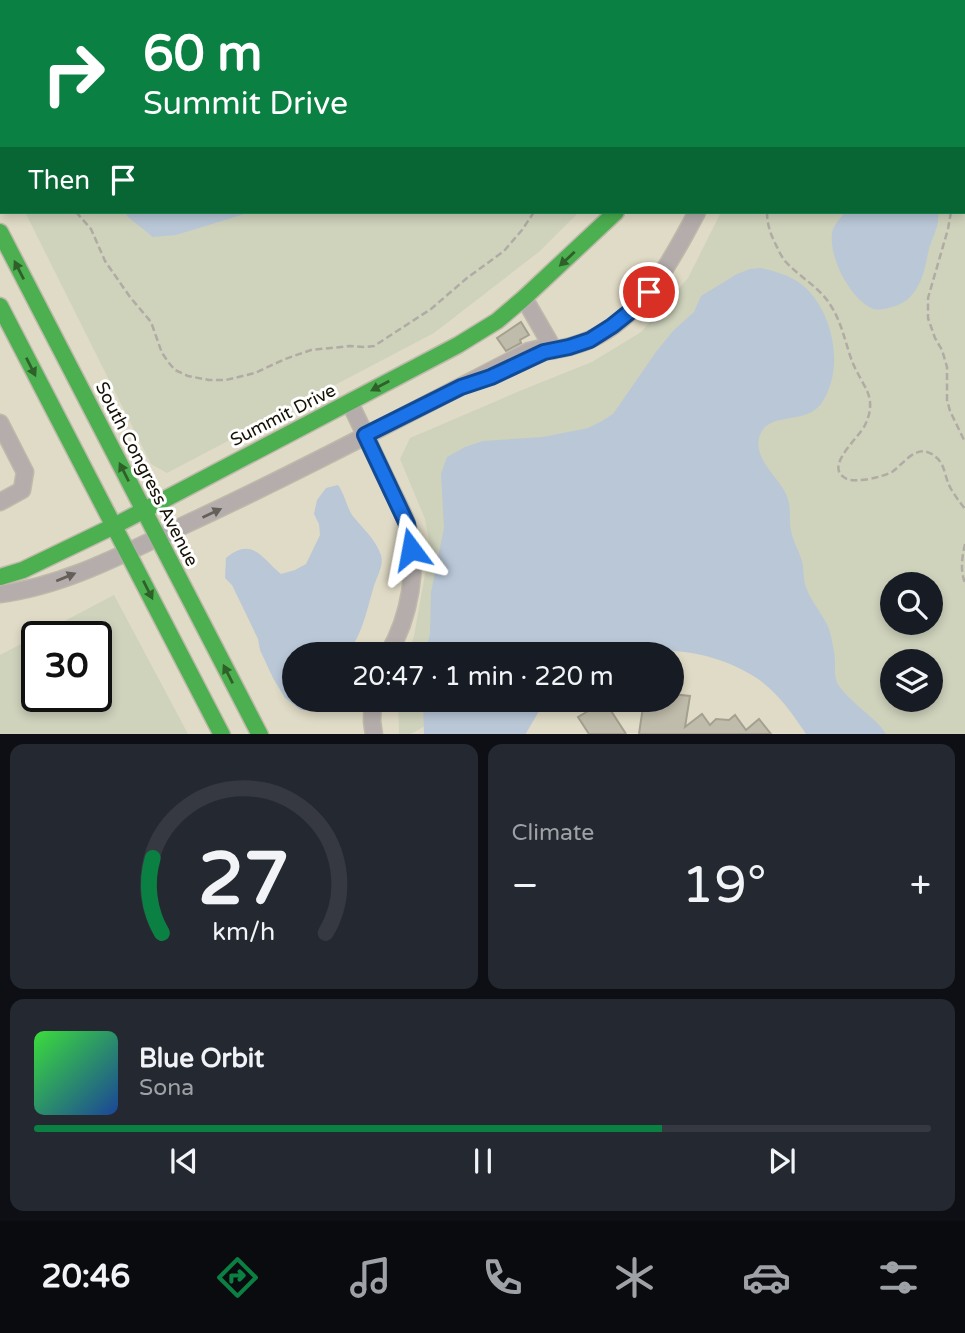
<!DOCTYPE html>
<html lang="en">
<head>
<meta charset="utf-8">
<style>
	:root { --surface:#171b24; --page:#242831; --text:#f1f3f6; --muted:#9ea1a6; --line:#363941; --accent:#0b8043 }
	body { margin:0; font-family:"Varela Round",sans-serif; background:var(--page); color:var(--text); height:100vh; display:flex; flex-direction:column; font-size:26px; white-space:nowrap }
	* { box-sizing:border-box; margin:0 }
	p { font-size:23px; color:var(--muted) }
	.icon { flex:none; width:38px; height:38px; fill:none; stroke:currentColor; stroke-width:2; stroke-linecap:round; stroke-linejoin:round }
	.map { position:relative; height:734px; overflow:hidden }
	.side { display:flex; flex-direction:column; gap:10px; padding:10px; background:#0d0f14; flex:1 }
	.side>* { flex:none }
	.top-card { position:absolute; left:0px; top:0px; width:966px; height:214px; box-shadow:0 4px 10px #0003; background:#0b8043; color:#fff; overflow:hidden }
	.controls { position:absolute; left:880px; top:572px; display:grid; gap:14px }
	.controls a { display:grid; place-items:center; width:63px; height:63px; border-radius:50%; background:var(--surface); box-shadow:0 4px 10px #0003; font-size:35px }
	.speed { position:absolute; left:21px; top:621px; display:flex; gap:14px; font-size:35px; font-weight:700; text-align:center }
	.speed>* { display:grid; place-content:center; width:91px; height:91px; border-radius:50%; background:var(--surface); box-shadow:0 4px 10px #0003; line-height:1 }
	.speed .limit { border:4px solid #111; border-radius:10px; background:#fff; color:#111 }
	.pin { position:absolute; display:grid; place-items:center; width:60px; height:60px; color:#fff; margin:-30px; border:4px solid #fff; border-radius:50%; box-shadow:0 2px 7px #0007 }
	.me { position:absolute; width:77px; margin:-38px; rotate:347deg; stroke-linejoin:round; filter:drop-shadow(0 0 5px #0008) }
	.turn { display:flex; align-items:center; gap:24px; height:147px; padding:0 28px; font-size:32px }
	.turn .icon { width:91px; height:91px; stroke-width:2.5 }
	.turn b { display:block; font-size:49px; line-height:60px }
	.then { display:flex; align-items:center; height:66px; padding:0 28px; background:#0003; gap:14px; font-size:26px }
	.big { font-size:52px; font-weight:600; line-height:1.1 }
	.side .widget { flex:1; display:flex; flex-direction:column; justify-content:center; gap:10px; min-width:0; padding:0 24px; border-radius:14px; background:var(--page) }
	.side .dial { align-items:center; gap:0 }
	.dial svg { height:182px; overflow:visible; fill:none; stroke:var(--line); stroke-width:7; stroke-linecap:round; text-anchor:middle }
	.dial text { fill:var(--text); stroke:none }
	.song { display:flex; align-items:center; gap:21px }
	.cover { width:84px; height:84px; border-radius:10px; background:linear-gradient(135deg,hsl(120 70% 55%),hsl(220 70% 35%)) }
	.played { height:7px; border-radius:4px; background:linear-gradient(90deg,var(--accent) 70%,var(--line) 70%) }
	.keys { display:flex; justify-content:space-around; direction:ltr }
	.heat { display:flex; justify-content:space-between; align-items:center; font-size:38px; direction:ltr }
	.side .tiles { flex:1; display:grid; gap:10px; grid-template-columns:1fr 1fr }
	.widget:last-child { grid-column:span 2 }
	.trip { position:absolute; left:282px; top:642px; width:402px; height:70px; border-radius:35px; background:var(--surface); box-shadow:0 4px 10px #0003; font-weight:600; line-height:70px; text-align:center }
	.menu { display:flex; height:112px; justify-content:space-around; align-items:center; background:#090b0e; color:var(--muted) }
	.menu .icon { width:49px; height:49px }
	.menu .current { color:var(--accent) }
	.menu b { font-size:32px; color:var(--text) }
	.map>svg:first-child { display:block }
</style>
</head>
<body>
<div class="map">
<svg width="965" height="735" viewBox="0 0 965 735">
	<rect width="100%" height="100%" fill="#e0dbc6"/>
	<g fill="#cfd3bc" fill-rule="evenodd">
		<polygon points="0,0 761,0 759,2 2,2 2,166 0,163"/>
		<path d="M864,0H965V734H821L757,605L555,654H408L414,636L430,546L425,519L400,459L410,438L522,390L592,362L641,332L688,278L721,212H964V2H863ZM892,584H931V623H892ZM892,662H931V700H892Z"/>
		<polygon points="25,212 579,212 540,251 434,333 167,473 151,464"/>
		<path d="M114,595L188,734H0V655ZM37,637H96V696H37Z"/>
		<polygon points="398,700 472,700 409,735 399,734"/>
	</g>
	<g fill="#b9c7d7">
		<polygon points="17,0 534,0 528,2 16,2"/>
		<polygon points="125,212 251,212 176,235 153,237 128,217"/>
		<path d="M845,212H938C940,228 931,238 928,253C924,276 917,301 892,307C885,309 878,311 871,308C849,297 826,253 833,229C836,223 841,217 845,212Z"/>
		<path d="M761,268C778,272 795,277 808,290C835,319 844,371 821,404C805,426 766,410 759,438C754,462 782,479 788,499C791,510 789,520 791,531C793,541 799,551 802,561C804,569 803,579 806,587C811,602 823,614 829,629C832,639 834,650 835,660C835,670 834,678 839,686C849,700 869,714 881,727L886,734H806C792,713 777,691 755,677C721,655 673,645 634,654H425L430,634L431,592L444,528L441,474L447,457L465,447L483,441L543,437L588,428L602,421L613,414L656,352L673,331L694,312L701,296L737,274L750,269Z"/>
		<path d="M338,485C345,495 346,505 352,515C362,528 375,538 381,555C384,565 377,576 374,586C369,601 360,648 343,654C335,657 305,654 294,654V700H329L323,708L316,711L301,710L285,698L273,678L260,650L258,639L232,585L225,578L226,558C252,536 262,558 281,574L295,570L306,564L320,535L319,524L314,514L317,500L326,488Z"/>
		<polygon points="423,700 551,700 542,706 525,735 424,734"/>
	</g>
	<g fill="#c0bcab" stroke="#a4a090" stroke-width="2">
		<polygon points="521,322 529,335 520,340 521,343 506,351 497,338"/>
		<polygon points="672,694 690,696 685,727 702,714 710,725 716,719 729,720 735,715 746,730 759,719 771,734 639,734 644,700 672,700"/>
		<polygon points="591,700 604,700 626,734 589,734 578,717 595,707"/>
	</g>
	<g fill="none" stroke-linecap="round" stroke-linejoin="round">
		<g stroke="#beb9aa" stroke-width="19">
			<g id="street">
				<polyline points="787,2 789,0"/>
				<polyline points="833,2 834,0"/>
				<polyline points="524,298 554,350"/>
				<path d="M547,351C561,349 576,346 589,340C642,317 672,260 697,212"/>
				<path d="M350,403C363,430 376,458 389,485C395,498 403,511 407,524C420,565 409,619 388,654"/>
				<polyline points="0,423 25,472 22,490 0,502"/>
				<path d="M0,594C63,586 121,555 178,528C297,473 413,411 529,351L542,348L554,350"/>
				<polyline points="373,700 372,721 374,735"/>
			</g>
		</g>
		<g stroke="#beb9aa" stroke-width="19">
			<g id="fast">
				<polyline points="0,232 260,735"/>
				<polyline points="0,306 222,735"/>
				<polyline points="0,577 23,570 114,526 458,345 497,321 524,298 616,212"/>
			</g>
		</g>
		<g stroke="#b0aba4" stroke-width="2.5" stroke-dasharray="7 3.5" stroke-linecap="butt">
			<polyline points="941,0 942,2"/>
			<polyline points="753,2 755,0"/>
			<polyline points="861,2 863,0"/>
			<polyline points="964,65 965,67"/>
			<polyline points="0,83 2,88"/>
			<polyline points="964,115 965,112"/>
			<polyline points="964,156 965,161"/>
			<polyline points="964,171 965,167"/>
			<polyline points="76,212 91,229 105,261 130,297 151,322 162,353 169,363 175,370 188,376 209,380 226,380 255,373 285,359 311,350 350,346 365,347 374,346 431,309 467,278 504,251 522,230 534,212"/>
			<path d="M767,212C767,223 770,233 775,243C778,249 781,256 785,261C799,277 820,287 831,306C842,323 845,342 852,361C855,369 860,377 864,385C872,398 872,411 865,425C859,438 824,466 845,478C854,484 882,477 892,472C905,463 918,440 937,458C945,465 945,478 950,487C954,495 960,502 965,509"/>
			<polyline points="951,212 948,229 928,298 928,318 935,338 942,350 947,367 947,400 950,411 965,442"/>
			<path d="M965,544C962,557 960,570 965,583"/>
		</g>
		<use href="#street" stroke="#b4adab" stroke-width="16"/>
		<use href="#fast" stroke="#4caf50" stroke-width="16"/>
	</g>
	<defs><path id="oneway-solid" d="M-6-.8H1V-3.2L6.5 0L1 3.2V.8H-6Z" transform="scale(1.75)"/></defs>
	<g fill="#30602a">
		<use href="#oneway-solid" transform="translate(567 259) rotate(137)"/>
		<use href="#oneway-solid" transform="translate(19 270) rotate(-117)"/>
		<use href="#oneway-solid" transform="translate(31 367) rotate(63)"/>
		<use href="#oneway-solid" transform="translate(380 386) rotate(152)"/>
		<use href="#oneway-solid" transform="translate(124 472) rotate(-117)"/>
		<use href="#oneway-solid" transform="translate(148 590) rotate(63)"/>
		<use href="#oneway-solid" transform="translate(228 674) rotate(-117)"/>
	</g>
	<g fill="#645f58">
		<use href="#oneway-solid" transform="translate(212 513) rotate(-25)"/>
		<use href="#oneway-solid" transform="translate(66 577) rotate(-22)"/>
	</g>
	<g fill="none" stroke-linecap="round" stroke-linejoin="round">
		<g stroke="#114b97" stroke-width="18">
			<polyline id="route" points="411,549 407,524 365,435 461,387 491,377 544,352 569,347 590,340 612,326 632,310 649,292"/>
		</g>
		<use href="#route" stroke="#1a73e8" stroke-width="12"/>
	</g>
	<g text-anchor="middle" stroke-width="6" stroke-linejoin="round" paint-order="stroke">
		<g font-size="18" fill="#151105" stroke="#fff">
			<text transform="translate(283 415) rotate(-27)" y="6">Summit Drive</text>
			<text transform="translate(147 474) rotate(63)" y="6">South Congress Avenue</text>
		</g>
	</g>
</svg>
<div class="controls">
<a><svg class="icon" aria-label="search" viewBox="0 0 24 24"><circle cx="10" cy="10" r="6"/><path d="M15 15l6 6"/></svg></a>
<a><svg class="icon" aria-label="layers" viewBox="0 0 24 24"><path d="M12 4l9 5-9 5-9-5zM3 14l9 5 9-5"/></svg></a>
</div>
<div class="speed"><div class="limit">30</div></div>
<div class="pin" style="left:649px;top:292px;background:#d93025"><svg class="icon" aria-label="arrive" viewBox="0 0 24 24"><path d="M6 21V4h12l-3 4 3 4H6"/></svg></div>
<svg class="me" style="left:411px;top:549px" viewBox="-20 -20 40 40"><path d="M0-17L14 15 0 8-14 15z" fill="#1a73e8" stroke="#fff" stroke-width="4"/></svg>
<div class="trip">20:47 · 1 min · 220 m</div>
<div class="top-card">
<div class="turn"><svg class="icon" aria-label="right" viewBox="0 0 24 24"><path d="M7 20v-9h11M14 6l5 5-5 5"/></svg><div><b>60 m</b>Summit Drive</div></div>
<div class="then">Then<svg class="icon" aria-label="arrive" viewBox="0 0 24 24"><path d="M6 21V4h12l-3 4 3 4H6"/></svg></div>
</div>
</div>
<section class="side">
<div class="tiles">
<div class="widget dial"><svg viewBox="0 0 100 80">
<path d="M14 69A42 42 0 1 1 86 69"/>
<path d="M14 69A42 42 0 0 1 10 36" stroke="#0b8043"/>
<text x="50" y="56" font-size="32" font-weight="700">27</text>
<text x="50" y="72" font-size="11">km/h</text>
</svg></div>
<div class="widget"><p>Climate</p>
<div class="heat"><a>−</a><b class="big">19°</b><a>+</a></div>
</div>
<div class="widget">
<div class="song"><i class="cover"></i><div><b>Blue Orbit</b><p>Sona</p></div></div>
<div class="played"></div>
<div class="keys"><svg class="icon" aria-label="previous" viewBox="0 0 24 24"><path d="M18 5L8 12l10 7zM5 5v14"/></svg><svg class="icon" aria-label="pause" viewBox="0 0 24 24"><path d="M8 5v14M16 5v14"/></svg><svg class="icon" aria-label="next" viewBox="0 0 24 24"><path d="M6 5l10 7-10 7zM19 5v14"/></svg></div>
</div>
</div>
</section>
<nav class="menu">
<b>20:46</b>
<svg class="icon current" aria-label="directions" viewBox="0 0 24 24"><path d="M12 3l9 9-9 9-9-9zM9 14v-3h6M13 9l2 2-2 2"/></svg>
<svg class="icon" aria-label="music" viewBox="0 0 24 24"><path d="M9 18V5l10-2v13"/><circle cx="6" cy="18" r="3"/><circle cx="16" cy="16" r="3"/></svg>
<svg class="icon" aria-label="phone" viewBox="0 0 24 24"><path d="M5 4h4l2 5-3 2q2 4 5 5l2-3 5 2v4C11 20 4 13 5 4z"/></svg>
<svg class="icon" aria-label="climate" viewBox="0 0 24 24"><path d="M12 3v18M4 7l16 10M4 17L20 7"/></svg>
<svg class="icon" aria-label="car" viewBox="0 0 24 24"><path d="M5 17H2v-5l4-1 3-4h7l3 4 3 1v5h-3M9 17h6M6 11h13"/><circle cx="7" cy="17" r="2"/><circle cx="17" cy="17" r="2"/></svg>
<svg class="icon" aria-label="filters" viewBox="0 0 24 24"><path d="M4 7h16M4 17h16"/><circle cx="9" cy="7" r="2"/><circle cx="15" cy="17" r="2"/></svg>
</nav>
</body>
</html>
